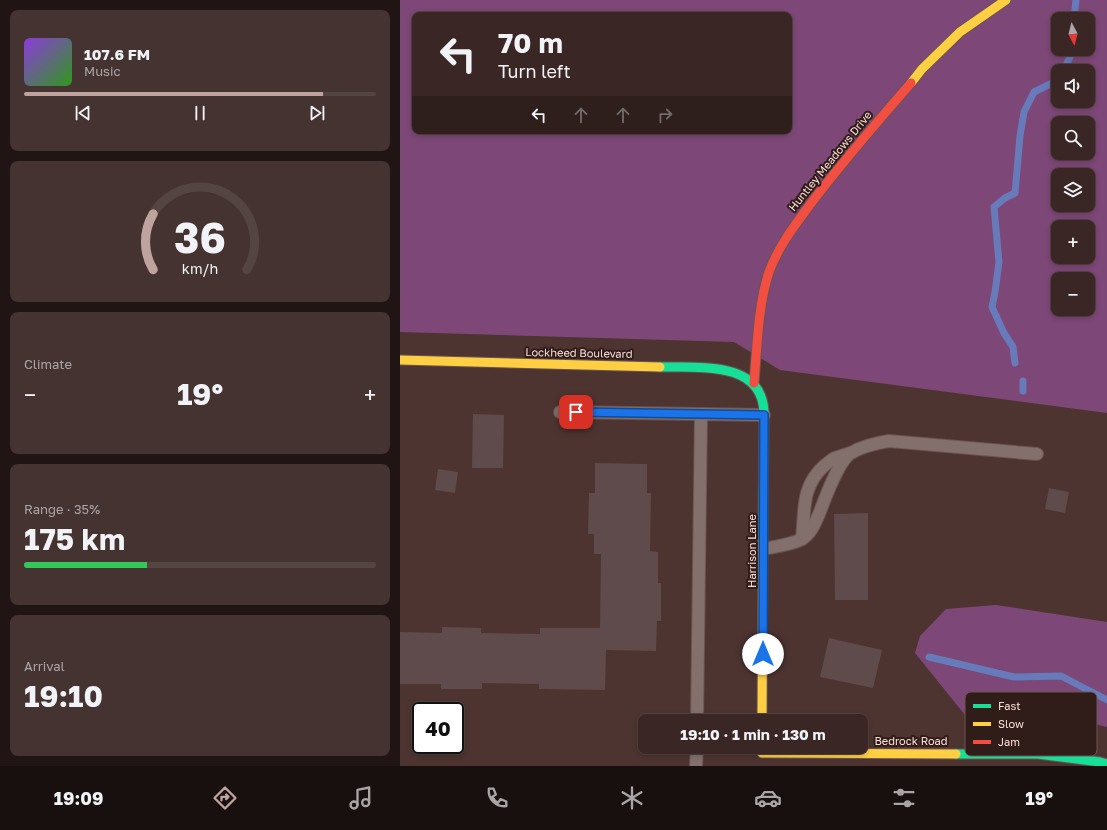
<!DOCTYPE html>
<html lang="en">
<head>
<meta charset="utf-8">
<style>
	:root { --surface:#3a2725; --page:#453332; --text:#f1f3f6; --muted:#aba5a7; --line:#544442; --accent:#bfa39f }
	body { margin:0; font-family:"Golos Text",sans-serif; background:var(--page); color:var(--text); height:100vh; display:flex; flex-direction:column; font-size:15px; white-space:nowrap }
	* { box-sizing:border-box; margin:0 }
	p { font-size:13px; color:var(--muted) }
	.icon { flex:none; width:22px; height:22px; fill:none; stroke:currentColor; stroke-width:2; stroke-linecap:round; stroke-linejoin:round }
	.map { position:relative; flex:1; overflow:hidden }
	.drawer { display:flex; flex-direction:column; gap:10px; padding:10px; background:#201514; width:400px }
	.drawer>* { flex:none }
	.top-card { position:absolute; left:12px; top:12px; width:380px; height:122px; border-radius:8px; box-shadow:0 2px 6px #0003,0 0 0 1px var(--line); background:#3a2725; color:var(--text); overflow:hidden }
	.needle { width:26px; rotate:173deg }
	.tools { position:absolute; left:651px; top:12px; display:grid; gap:8px }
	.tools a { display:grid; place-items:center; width:44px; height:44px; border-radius:8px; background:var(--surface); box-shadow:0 2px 6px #0003,0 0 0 1px var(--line); font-size:20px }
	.speed { position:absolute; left:12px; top:702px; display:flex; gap:8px; font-size:20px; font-weight:700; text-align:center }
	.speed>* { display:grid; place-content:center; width:52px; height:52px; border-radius:50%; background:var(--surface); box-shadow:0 2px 6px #0003,0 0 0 1px var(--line); line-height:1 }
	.speed .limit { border:2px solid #111; border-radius:6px; background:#fff; color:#111 }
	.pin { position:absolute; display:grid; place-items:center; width:34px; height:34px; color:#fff; margin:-17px; border-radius:8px; box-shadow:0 2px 6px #0006 }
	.me { position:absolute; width:44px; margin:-22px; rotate:0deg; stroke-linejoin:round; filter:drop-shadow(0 0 3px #0008) }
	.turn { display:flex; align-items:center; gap:14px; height:84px; padding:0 20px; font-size:18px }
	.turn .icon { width:52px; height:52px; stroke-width:2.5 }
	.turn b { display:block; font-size:28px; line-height:34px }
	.lanes { display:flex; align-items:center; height:38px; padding:0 20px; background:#0003; justify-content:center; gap:20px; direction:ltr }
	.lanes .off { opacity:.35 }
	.big { font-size:30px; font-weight:700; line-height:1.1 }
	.drawer .widget { flex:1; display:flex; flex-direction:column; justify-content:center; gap:6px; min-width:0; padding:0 14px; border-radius:8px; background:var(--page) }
	.drawer .dial { align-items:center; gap:0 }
	.dial svg { height:104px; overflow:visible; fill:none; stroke:var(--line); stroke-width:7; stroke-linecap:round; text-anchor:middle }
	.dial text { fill:var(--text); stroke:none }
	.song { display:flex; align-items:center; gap:12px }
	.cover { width:48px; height:48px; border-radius:6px; background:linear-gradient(135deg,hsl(270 70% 55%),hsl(110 70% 35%)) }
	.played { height:4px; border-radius:2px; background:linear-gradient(90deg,var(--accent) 85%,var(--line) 85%) }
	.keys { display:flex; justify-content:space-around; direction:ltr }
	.heat { display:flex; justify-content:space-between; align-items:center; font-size:22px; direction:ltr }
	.charge { height:6px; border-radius:3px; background:linear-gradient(90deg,#34c759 35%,var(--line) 0) }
	.trip { position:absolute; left:238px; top:714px; width:230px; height:40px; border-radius:8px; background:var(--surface); box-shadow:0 2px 6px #0003,0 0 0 1px var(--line); font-weight:700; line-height:40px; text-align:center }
	.tab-bar { display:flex; height:64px; justify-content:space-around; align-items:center; background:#17100f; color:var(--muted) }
	.tab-bar .icon { width:28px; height:28px }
	.tab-bar .on { color:var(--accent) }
	.tab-bar b { font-size:18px; color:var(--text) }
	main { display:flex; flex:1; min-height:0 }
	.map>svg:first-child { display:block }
</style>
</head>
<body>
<main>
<section class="drawer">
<div class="widget">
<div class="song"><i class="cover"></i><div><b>107.6 FM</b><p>Music</p></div></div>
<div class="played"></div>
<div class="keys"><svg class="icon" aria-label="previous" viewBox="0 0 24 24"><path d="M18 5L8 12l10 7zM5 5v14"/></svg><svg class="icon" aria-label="pause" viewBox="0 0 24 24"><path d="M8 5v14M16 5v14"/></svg><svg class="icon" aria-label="next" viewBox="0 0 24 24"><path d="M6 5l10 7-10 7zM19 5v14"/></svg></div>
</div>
<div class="widget dial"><svg viewBox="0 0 100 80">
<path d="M14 69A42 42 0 1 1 86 69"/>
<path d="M14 69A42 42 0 0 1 14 26" stroke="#bfa39f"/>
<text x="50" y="56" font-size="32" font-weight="700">36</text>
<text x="50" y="72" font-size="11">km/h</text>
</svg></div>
<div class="widget"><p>Climate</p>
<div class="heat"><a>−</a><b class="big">19°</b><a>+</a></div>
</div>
<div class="widget"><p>Range · 35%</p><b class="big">175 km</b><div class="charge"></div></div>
<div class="widget"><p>Arrival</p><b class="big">19:10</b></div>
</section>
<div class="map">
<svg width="707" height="766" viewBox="0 0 707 766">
	<rect width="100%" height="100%" fill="#4d3431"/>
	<g fill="#7d4777" fill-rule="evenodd">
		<path d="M0,0H707V413L380,370L334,342L0,332ZM15,15H389V131H15ZM658,19H688V49H658ZM658,71H688V101H658ZM658,123H688V153H658ZM658,175H688V205H658ZM658,227H688V257H658ZM658,279H688V309H658Z"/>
		<polygon points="596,605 707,622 707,727 690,723 565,715 515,653 520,636 546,609"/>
	</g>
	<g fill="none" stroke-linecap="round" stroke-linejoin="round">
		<g stroke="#677aba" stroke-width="7">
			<polyline points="674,19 676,0"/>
			<polyline points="663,71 674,49"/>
			<polyline points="615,363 613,347 604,333 592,307 595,292 599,262 594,207 605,198 615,193 620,136 624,112 634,92 658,80"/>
			<polyline points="623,381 623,391"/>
			<polyline points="529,657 614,677 661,676 707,700"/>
		</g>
	</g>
	<g fill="#5f4b4b">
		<polygon points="73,414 104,415 103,468 72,468"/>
		<polygon points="195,463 247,464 247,493 251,493 250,551 258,552 258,583 261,583 261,621 257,621 256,651 206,650 205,690 139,689 139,684 82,683 82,689 41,689 41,684 0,684 0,632 42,633 42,627 81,628 81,633 140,634 140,628 200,628 201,554 194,554 194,534 188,534 189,493 195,493"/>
		<polygon points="38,469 58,472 55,493 35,490"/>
		<polygon points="649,488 669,492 665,513 645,509"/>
		<polygon points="468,513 468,600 435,600 434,514"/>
		<polygon points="429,638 482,650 473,688 420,677"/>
	</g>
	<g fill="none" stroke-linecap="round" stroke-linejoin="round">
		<g stroke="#695451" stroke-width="14">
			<g id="lane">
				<polyline points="160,412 301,414"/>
				<path d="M402,539C405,510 401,486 425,465C428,463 432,459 435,458C440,456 445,455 450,453"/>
				<path d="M364,549C376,546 391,545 402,539C411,534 415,523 419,514C425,499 438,461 451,453C463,446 476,443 489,441L637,454"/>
				<polyline points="297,721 301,414 364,415"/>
				<polyline points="296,766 297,747"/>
			</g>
		</g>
		<g stroke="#695451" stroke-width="11">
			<g id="fast">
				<path d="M260,367C298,368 362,360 364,412L363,541"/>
				<polyline points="556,754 638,754 700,762 707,764"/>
			</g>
		</g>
		<g stroke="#695451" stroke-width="11">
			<g id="slow">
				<polyline points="511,83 522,69 560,32 606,0"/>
				<polyline points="0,360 260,367"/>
				<polyline points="362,721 363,541"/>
				<polyline points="362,753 556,754"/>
			</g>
		</g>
		<g stroke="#695451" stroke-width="11">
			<path id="jam" d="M354,383C357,348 358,305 369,272C379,245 395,225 412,202C443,161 477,122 511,83"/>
		</g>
		<use href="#lane" stroke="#83706d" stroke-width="12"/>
		<use href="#fast" stroke="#16e098" stroke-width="9"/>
		<use href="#slow" stroke="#ffcf43" stroke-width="9"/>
		<use href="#jam" stroke="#f24e42" stroke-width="9"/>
	</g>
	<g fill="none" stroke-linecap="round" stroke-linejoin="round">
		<g stroke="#114b97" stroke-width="10">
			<polyline id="route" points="176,412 364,415 363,654"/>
		</g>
		<use href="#route" stroke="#1a73e8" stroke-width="7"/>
	</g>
	<g text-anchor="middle" stroke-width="4" stroke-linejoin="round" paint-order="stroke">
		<g font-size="11" fill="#fcdfda" stroke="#301c19">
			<text transform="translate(430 161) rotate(-51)" y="4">Huntley Meadows Drive</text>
			<text transform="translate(179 353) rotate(1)" y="4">Lockheed Boulevard</text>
			<text transform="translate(352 551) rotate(-90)" y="4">Harrison Lane</text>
			<text x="511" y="745">Bedrock Road</text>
		</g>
	</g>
	<rect x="565" y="692" width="132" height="64" rx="6" fill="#301c19" stroke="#6d5653" stroke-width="1"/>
	<rect x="573" y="704" width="18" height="4" fill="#16e098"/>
	<rect x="573" y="722" width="18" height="4" fill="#ffcf43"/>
	<rect x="573" y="740" width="18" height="4" fill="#f24e42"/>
	<g font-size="11" fill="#fcdfda">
		<text x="598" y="710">Fast</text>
		<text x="598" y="728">Slow</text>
		<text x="598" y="746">Jam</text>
	</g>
</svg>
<div class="tools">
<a><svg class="needle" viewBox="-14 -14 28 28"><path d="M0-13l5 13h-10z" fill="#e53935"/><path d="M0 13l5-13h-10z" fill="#aba5a7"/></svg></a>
<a><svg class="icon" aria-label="sound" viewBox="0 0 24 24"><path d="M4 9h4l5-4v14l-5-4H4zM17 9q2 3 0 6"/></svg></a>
<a><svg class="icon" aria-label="search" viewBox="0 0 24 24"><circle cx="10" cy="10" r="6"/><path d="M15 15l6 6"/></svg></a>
<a><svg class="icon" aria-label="layers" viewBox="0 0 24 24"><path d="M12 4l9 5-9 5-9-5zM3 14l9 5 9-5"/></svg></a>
<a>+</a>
<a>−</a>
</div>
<div class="speed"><div class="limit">40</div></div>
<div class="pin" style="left:176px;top:412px;background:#d93025"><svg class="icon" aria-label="arrive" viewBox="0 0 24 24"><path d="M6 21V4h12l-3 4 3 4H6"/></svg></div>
<svg class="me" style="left:363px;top:654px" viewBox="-20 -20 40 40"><circle r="19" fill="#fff"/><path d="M0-13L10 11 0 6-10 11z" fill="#1a73e8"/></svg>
<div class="trip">19:10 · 1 min · 130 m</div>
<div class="top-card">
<div class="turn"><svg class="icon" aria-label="left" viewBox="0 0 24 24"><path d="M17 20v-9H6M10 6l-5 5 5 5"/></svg><div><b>70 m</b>Turn left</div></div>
<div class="lanes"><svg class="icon" aria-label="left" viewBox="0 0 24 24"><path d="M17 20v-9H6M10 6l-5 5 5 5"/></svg><svg class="icon off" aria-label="ahead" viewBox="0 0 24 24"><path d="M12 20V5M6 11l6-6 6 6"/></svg><svg class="icon off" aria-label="ahead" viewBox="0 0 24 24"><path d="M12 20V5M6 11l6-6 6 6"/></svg><svg class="icon off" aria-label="right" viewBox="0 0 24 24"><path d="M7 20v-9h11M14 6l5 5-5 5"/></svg></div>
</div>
</div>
</main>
<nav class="tab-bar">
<b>19:09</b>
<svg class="icon on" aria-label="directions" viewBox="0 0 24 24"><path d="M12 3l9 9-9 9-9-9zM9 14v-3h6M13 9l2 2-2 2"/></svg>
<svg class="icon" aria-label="music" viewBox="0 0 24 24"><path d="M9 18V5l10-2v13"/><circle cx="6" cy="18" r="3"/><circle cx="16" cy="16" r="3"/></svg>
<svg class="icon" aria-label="phone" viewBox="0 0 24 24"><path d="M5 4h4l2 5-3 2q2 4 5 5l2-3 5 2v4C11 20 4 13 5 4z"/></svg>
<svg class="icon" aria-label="climate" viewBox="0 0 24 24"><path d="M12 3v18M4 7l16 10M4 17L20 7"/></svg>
<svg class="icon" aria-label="car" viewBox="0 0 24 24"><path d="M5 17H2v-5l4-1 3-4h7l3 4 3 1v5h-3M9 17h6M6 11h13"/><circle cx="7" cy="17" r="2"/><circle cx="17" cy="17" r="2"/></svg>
<svg class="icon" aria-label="filters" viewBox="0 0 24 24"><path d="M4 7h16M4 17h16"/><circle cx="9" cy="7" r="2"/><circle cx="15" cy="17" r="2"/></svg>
<b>19°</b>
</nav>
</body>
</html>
